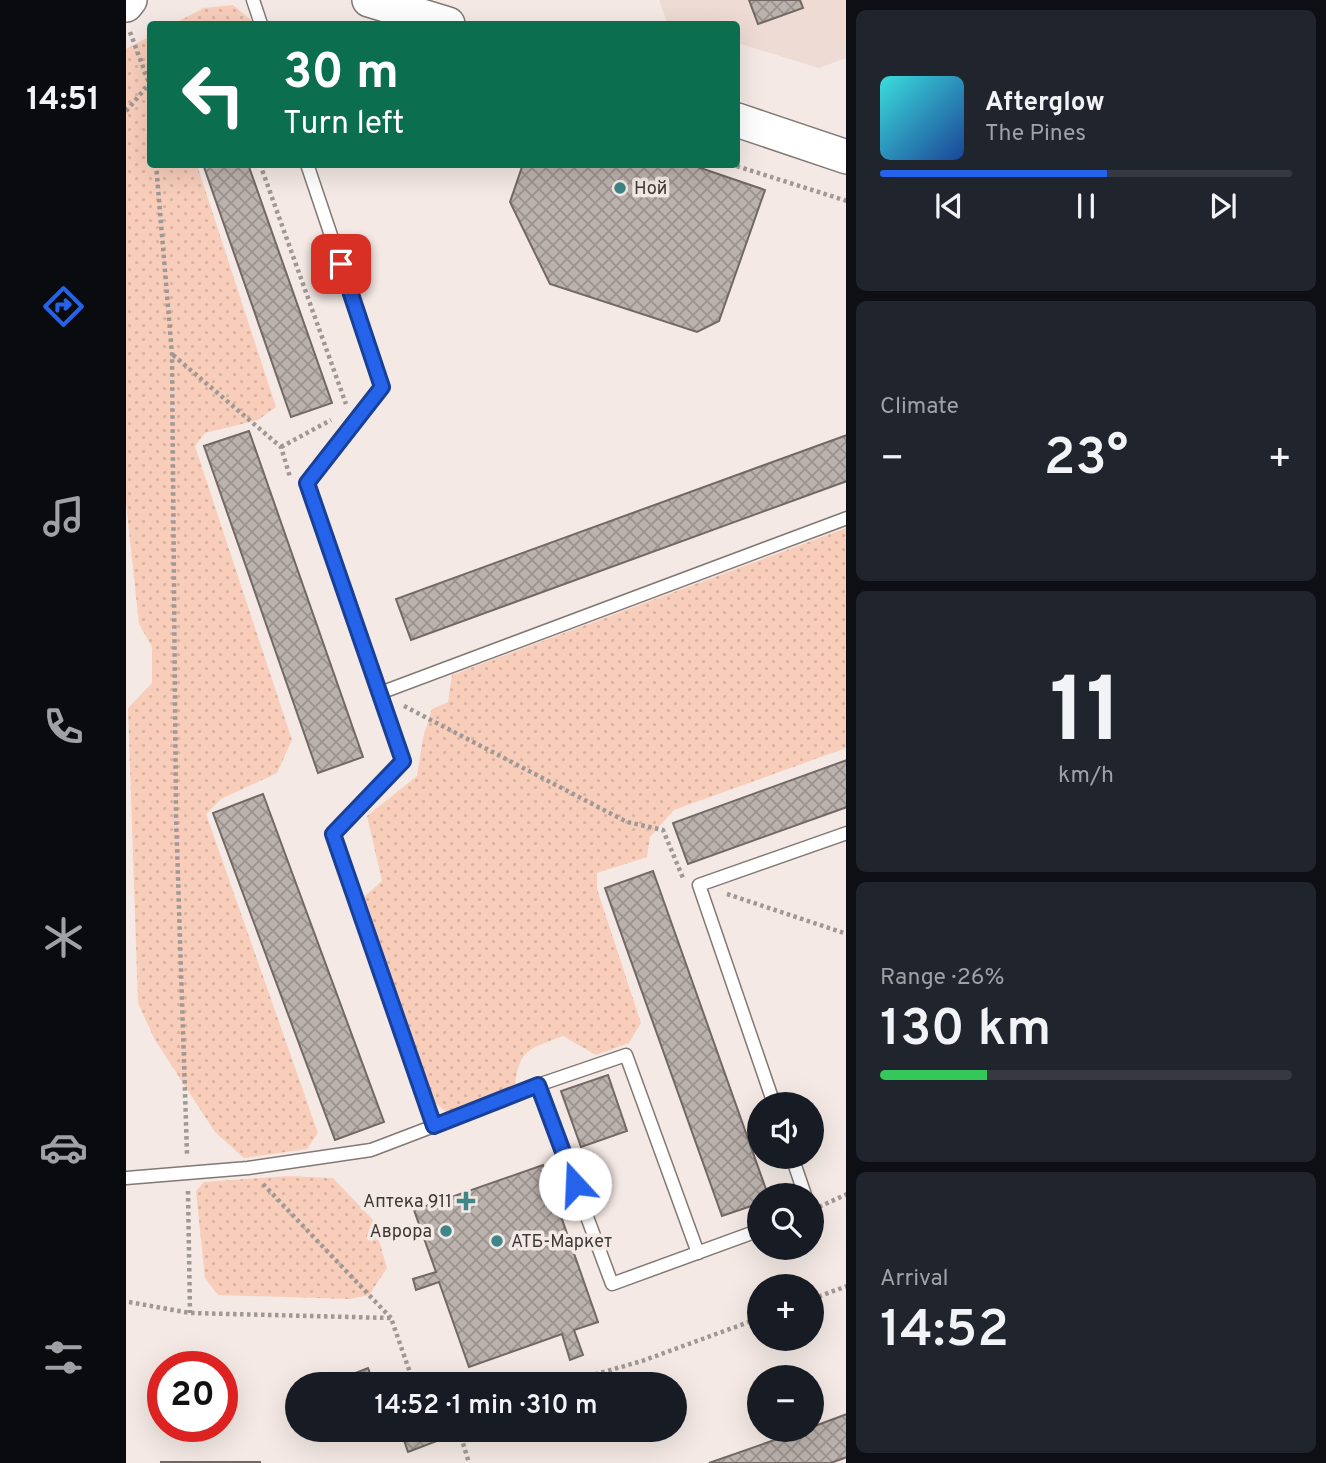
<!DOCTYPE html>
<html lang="en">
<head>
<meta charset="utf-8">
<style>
	:root { --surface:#171b24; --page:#20242c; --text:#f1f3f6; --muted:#9ea1a6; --line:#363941; --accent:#2563eb }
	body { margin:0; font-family:Overpass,sans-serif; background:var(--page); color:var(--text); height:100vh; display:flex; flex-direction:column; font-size:26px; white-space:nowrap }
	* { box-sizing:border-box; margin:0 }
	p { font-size:23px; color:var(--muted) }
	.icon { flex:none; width:38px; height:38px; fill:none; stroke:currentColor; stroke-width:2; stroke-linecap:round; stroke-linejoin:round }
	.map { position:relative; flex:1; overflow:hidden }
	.panel { display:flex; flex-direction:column; gap:10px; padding:10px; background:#0d0f14; width:480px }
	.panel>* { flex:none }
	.top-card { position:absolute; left:21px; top:21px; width:593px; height:147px; border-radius:7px; box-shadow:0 7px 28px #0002; background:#0b6e4f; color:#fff; overflow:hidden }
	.tools { position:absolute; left:621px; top:1092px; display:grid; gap:14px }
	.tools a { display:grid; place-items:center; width:77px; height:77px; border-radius:50%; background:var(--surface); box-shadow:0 7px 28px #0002; font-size:35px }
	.speed { position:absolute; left:21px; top:1351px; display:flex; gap:14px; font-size:35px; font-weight:700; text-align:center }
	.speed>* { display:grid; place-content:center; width:91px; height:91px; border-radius:50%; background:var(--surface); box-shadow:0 7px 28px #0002; line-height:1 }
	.speed .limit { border:10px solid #d22; background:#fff; color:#111 }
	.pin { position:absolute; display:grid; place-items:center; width:60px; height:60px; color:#fff; margin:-30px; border-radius:14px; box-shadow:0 4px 10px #0006 }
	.me { position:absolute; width:77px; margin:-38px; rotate:340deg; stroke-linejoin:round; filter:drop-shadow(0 0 5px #0008) }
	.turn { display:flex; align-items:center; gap:24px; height:147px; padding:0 21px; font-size:32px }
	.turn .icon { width:91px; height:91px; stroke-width:2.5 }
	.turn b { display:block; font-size:49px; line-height:60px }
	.big { font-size:52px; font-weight:600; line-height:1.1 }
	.panel .widget { flex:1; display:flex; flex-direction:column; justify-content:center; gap:10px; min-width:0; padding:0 24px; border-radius:10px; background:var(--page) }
	.panel .dial { align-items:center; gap:0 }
	.dial b { font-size:91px; line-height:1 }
	.song { display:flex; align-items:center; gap:21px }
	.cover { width:84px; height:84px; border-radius:10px; background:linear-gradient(135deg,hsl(180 70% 55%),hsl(220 70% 35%)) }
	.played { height:7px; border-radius:4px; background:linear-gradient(90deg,var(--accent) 55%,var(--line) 55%) }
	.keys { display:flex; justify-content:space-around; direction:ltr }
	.heat { display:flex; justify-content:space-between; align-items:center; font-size:38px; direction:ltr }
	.charge { height:10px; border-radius:5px; background:linear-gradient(90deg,#34c759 26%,var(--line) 0) }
	.trip { position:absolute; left:159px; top:1372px; width:402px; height:70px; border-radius:35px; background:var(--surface); box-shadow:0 7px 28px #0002; font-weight:600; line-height:70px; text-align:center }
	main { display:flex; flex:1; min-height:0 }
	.dock { display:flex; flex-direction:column; width:126px; justify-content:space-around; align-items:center; background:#090b0e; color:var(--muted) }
	.dock .icon { width:49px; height:49px }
	.dock .selected { color:var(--accent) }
	.dock b { font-size:32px; color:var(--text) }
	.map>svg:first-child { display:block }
</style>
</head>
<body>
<main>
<nav class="dock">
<b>14:51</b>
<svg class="icon selected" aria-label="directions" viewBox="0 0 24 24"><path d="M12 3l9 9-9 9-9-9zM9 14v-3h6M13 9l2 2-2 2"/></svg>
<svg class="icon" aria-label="music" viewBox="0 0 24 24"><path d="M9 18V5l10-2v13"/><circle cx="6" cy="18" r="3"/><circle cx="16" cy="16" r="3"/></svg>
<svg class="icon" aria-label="phone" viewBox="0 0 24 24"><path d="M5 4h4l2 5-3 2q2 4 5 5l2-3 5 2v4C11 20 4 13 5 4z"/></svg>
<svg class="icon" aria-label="climate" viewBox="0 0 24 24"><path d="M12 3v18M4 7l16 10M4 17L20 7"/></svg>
<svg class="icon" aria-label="car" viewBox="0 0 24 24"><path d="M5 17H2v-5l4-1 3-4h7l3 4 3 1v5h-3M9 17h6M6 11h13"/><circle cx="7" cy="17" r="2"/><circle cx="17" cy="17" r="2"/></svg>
<svg class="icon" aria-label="filters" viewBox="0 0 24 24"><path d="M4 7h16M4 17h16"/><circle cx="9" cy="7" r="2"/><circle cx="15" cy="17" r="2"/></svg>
</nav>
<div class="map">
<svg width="721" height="1463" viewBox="0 0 721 1463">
	<defs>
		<pattern id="garden-dots" width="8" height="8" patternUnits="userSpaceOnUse" patternTransform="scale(1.75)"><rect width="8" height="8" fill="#f8cebb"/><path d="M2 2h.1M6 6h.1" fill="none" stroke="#d6b2a1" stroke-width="1.8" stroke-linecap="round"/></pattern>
		<pattern id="building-cross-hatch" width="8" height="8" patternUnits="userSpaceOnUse" patternTransform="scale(1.75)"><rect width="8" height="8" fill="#bcb2ad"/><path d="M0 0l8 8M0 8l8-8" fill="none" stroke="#9a928e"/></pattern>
	</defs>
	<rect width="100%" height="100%" fill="#f4e9e4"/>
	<polygon fill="#eedbd3" points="533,0 720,0 720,58 693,68 611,43 611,24 541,22"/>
	<g fill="url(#garden-dots)">
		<polygon points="107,5 125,20 125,24 47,24 78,8"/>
		<polygon points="24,36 24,164 71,165 150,407 132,420 79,433 69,446 166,740 151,773 95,799 80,814 192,1133 181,1149 118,1158 89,1132 29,1040 12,1003 2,708 26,683 26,647 13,624 0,503 0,49"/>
		<path d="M720,528V748L548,810L524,837L521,857L471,873V889L515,1023L503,1043L470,1055L437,1036C404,1049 393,1048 389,1086L322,1113L309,1103L238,897L256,881L241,816L291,776L297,738L306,709L322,702L326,675Z"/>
		<polygon points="163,1176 207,1178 247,1220 261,1268 243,1295 224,1299 92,1295 79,1278 70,1191 78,1182"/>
	</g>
	<g fill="url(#building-cross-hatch)" stroke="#726864" stroke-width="2">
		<polygon points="623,0 674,0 677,8 632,24"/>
		<polygon points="77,164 122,164 206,403 165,417"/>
		<polygon points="397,164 563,164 639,190 593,321 571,332 424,284 384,202"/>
		<polygon points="123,431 237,757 192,773 78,446"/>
		<polygon points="721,435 721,481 285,640 270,599"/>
		<polygon points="721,760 721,807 562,864 547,823"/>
		<polygon points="137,794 258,1122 209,1140 87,813"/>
		<polygon points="527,871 642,1195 634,1195 634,1203 596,1216 479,888"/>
		<polygon points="482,1075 501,1131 455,1147 435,1091"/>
		<polygon points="417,1165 472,1322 448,1330 457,1355 444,1360 436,1334 343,1367 313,1282 290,1290 287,1279 310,1272 288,1210"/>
		<polygon points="242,1368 248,1384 222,1384 219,1377"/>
		<polygon points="721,1414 721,1457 705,1463 583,1463 677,1430 686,1430 686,1427"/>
		<polygon points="296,1430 307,1430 311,1441 282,1452 277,1437"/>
		<rect x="35" y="1462" width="99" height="1"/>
	</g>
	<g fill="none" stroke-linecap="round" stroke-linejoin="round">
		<g stroke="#827874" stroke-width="15">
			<g id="lane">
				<polyline points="127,0 135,24"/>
				<polyline points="254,693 721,518"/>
				<polyline points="412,1085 500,1055 572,1253"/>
				<polyline points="648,1104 573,885 721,833"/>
				<polyline points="308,1126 412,1085 486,1284 634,1230"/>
				<polyline points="666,1157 679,1195"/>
				<polyline points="0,1178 122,1168 245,1150 308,1126 207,834 277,761 181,483 256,387 181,164"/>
			</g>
		</g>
		<g stroke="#827874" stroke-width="36">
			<g id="secondary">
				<polyline points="243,0 322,24"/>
				<polyline points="0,5 4,0"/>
				<polyline points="611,120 721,157"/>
			</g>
		</g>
		<g stroke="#a09895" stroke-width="4.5" stroke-dasharray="3.5 3.5" stroke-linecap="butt">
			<polyline points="4,32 23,83 24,99"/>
			<polyline points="0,111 24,83"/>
			<polyline points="30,164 46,354 50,816 61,1154"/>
			<polyline points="134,164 220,404"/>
			<polyline points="604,164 721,201"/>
			<polyline points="47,355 155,447 164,477"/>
			<polyline points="155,447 205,420"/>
			<polyline points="278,706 501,822 537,830 557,878"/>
			<polyline points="601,894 721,934"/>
			<polyline points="137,1184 265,1318"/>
			<polyline points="62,1191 64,1313"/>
			<polyline points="693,1207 721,1194"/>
			<polyline points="686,1299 721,1286"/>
			<polyline points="3,1302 64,1313 265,1318 288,1384"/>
			<polyline points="435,1384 516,1361 634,1318"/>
			<polyline points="333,1430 343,1463"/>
		</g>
		<use href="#lane" stroke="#fff" stroke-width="12"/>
		<use href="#secondary" stroke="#fff" stroke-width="33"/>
	</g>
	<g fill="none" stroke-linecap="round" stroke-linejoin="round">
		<g stroke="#184099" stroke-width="18">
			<polyline id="route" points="215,264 256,387 181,483 277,761 207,834 308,1126 412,1085 449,1184"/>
		</g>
		<use href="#route" stroke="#2563eb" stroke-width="12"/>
	</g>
	<g fill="#3e8687" stroke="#f4e9e4" stroke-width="2.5">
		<circle cx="494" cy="188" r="7"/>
		<path d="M336.5 1190.5h7v7h7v7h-7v7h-7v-7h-7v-7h7z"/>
		<circle cx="320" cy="1231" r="7"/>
		<circle cx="371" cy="1241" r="7"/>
	</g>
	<g text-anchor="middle" stroke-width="7" stroke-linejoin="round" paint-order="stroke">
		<g font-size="18" fill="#3d3937" stroke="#f4e9e4" text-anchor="start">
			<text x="508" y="194">Ной</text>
			<text x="326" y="1207" text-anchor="end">Аптека 911</text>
			<text x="306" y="1237" text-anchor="end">Аврора</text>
			<text x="385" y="1247">АТБ-Маркет</text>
		</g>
	</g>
</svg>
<div class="tools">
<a><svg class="icon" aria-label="sound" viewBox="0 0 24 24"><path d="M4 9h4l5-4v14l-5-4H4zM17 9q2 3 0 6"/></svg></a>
<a><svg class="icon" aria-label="search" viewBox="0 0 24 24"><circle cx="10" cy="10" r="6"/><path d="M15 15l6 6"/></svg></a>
<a>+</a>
<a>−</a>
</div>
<div class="speed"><div class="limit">20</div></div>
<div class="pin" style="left:215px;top:264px;background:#d93025"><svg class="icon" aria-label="arrive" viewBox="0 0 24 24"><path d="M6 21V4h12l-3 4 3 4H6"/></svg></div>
<svg class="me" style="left:449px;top:1184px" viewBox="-20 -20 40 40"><circle r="19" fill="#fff"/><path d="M0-13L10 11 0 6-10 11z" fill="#2563eb"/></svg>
<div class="trip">14:52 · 1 min · 310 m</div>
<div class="top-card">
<div class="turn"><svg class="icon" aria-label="left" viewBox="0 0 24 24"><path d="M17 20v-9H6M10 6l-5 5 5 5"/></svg><div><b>30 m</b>Turn left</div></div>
</div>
</div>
<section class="panel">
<div class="widget">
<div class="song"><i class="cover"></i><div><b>Afterglow</b><p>The Pines</p></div></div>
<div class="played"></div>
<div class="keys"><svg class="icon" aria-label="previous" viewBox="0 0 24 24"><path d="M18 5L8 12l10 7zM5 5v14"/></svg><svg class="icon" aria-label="pause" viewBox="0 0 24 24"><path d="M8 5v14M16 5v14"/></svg><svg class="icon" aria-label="next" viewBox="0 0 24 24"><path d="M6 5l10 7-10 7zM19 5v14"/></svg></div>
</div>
<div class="widget"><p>Climate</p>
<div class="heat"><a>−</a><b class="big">23°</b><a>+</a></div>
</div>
<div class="widget dial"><b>11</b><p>km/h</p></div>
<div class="widget"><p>Range · 26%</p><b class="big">130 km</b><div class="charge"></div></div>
<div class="widget"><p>Arrival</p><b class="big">14:52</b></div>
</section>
</main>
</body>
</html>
